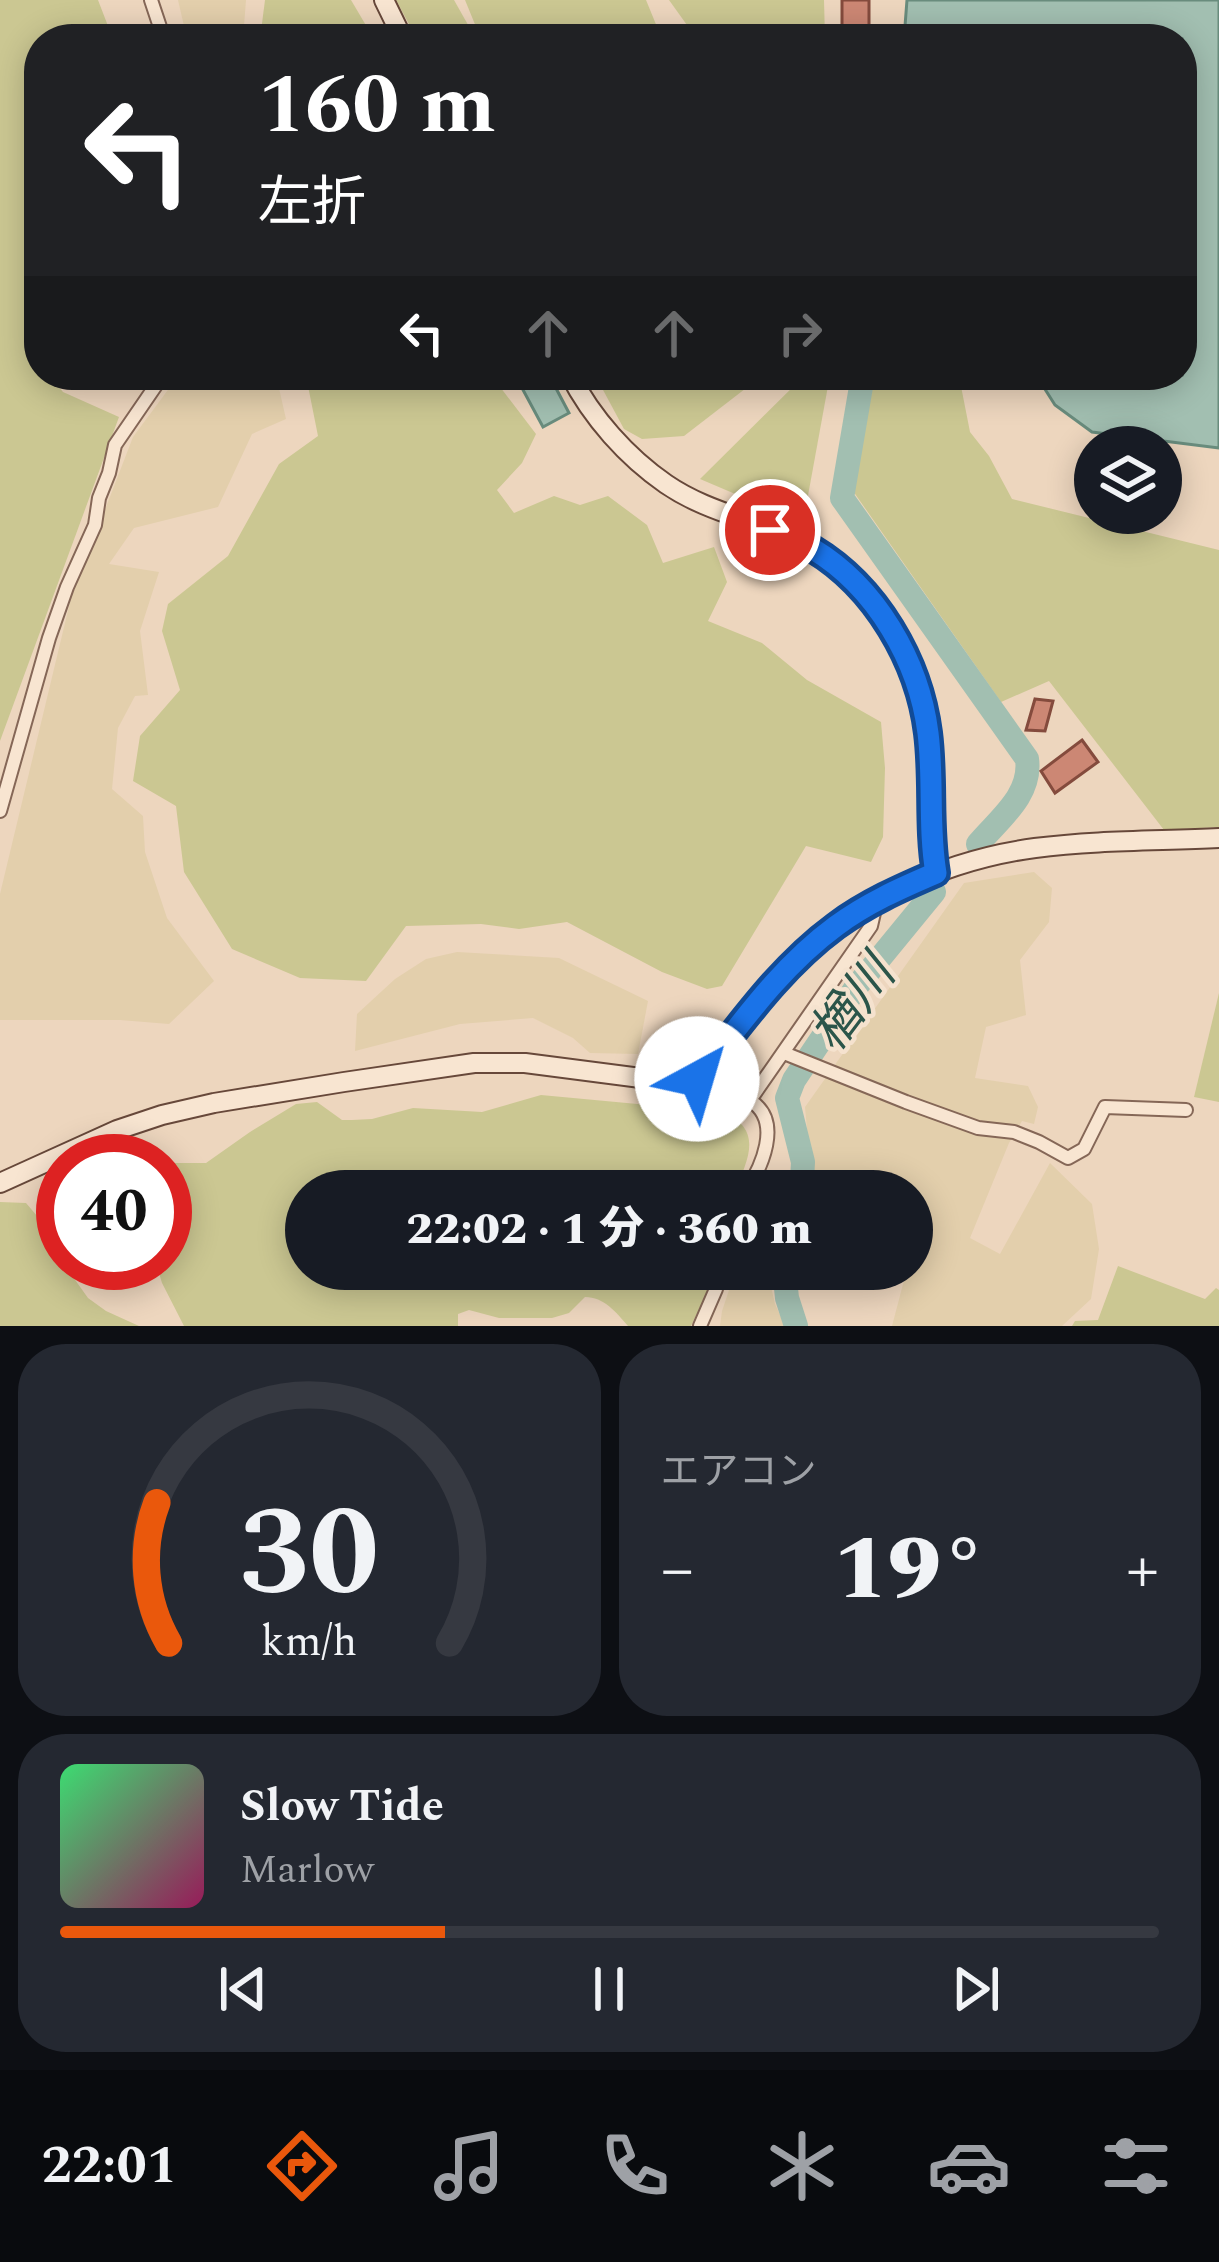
<!DOCTYPE html>
<html lang="ja">
<head>
<meta charset="utf-8">
<style>
	:root { --surface:#171b24; --page:#242831; --text:#f1f3f6; --muted:#9ea1a6; --line:#363941; --accent:#ea580c }
	body { margin:0; font-family:Spectral,"Noto Sans JP",serif; background:var(--page); color:var(--text); height:100vh; display:flex; flex-direction:column; font-size:45px; white-space:nowrap }
	* { box-sizing:border-box; margin:0 }
	p { font-size:39px; color:var(--muted) }
	.icon { flex:none; width:66px; height:66px; fill:none; stroke:currentColor; stroke-width:2; stroke-linecap:round; stroke-linejoin:round }
	.map { position:relative; height:1326px; overflow:hidden }
	.drawer { display:flex; flex-direction:column; gap:18px; padding:18px; background:#0d0f14; flex:1 }
	.drawer>* { flex:none }
	.banner { position:absolute; left:24px; top:24px; width:1173px; height:366px; border-radius:48px; box-shadow:0 6px 30px #0003; background:#202124; color:#fff; overflow:hidden }
	.fabs { position:absolute; left:1074px; top:426px; display:grid; gap:24px }
	.fabs a { display:grid; place-items:center; width:108px; height:108px; border-radius:50%; background:var(--surface); box-shadow:0 6px 30px #0003; font-size:60px }
	.speed { position:absolute; left:36px; top:1134px; display:flex; gap:24px; font-size:60px; font-weight:700; text-align:center }
	.speed>* { display:grid; place-content:center; width:156px; height:156px; border-radius:50%; background:var(--surface); box-shadow:0 6px 30px #0003; line-height:1 }
	.speed .limit { border:18px solid #d22; background:#fff; color:#111 }
	.pin { position:absolute; display:grid; place-items:center; width:102px; height:102px; color:#fff; margin:-51px; border:6px solid #fff; border-radius:50%; box-shadow:0 3px 12px #0007 }
	.me { position:absolute; width:132px; margin:-66px; rotate:39deg; stroke-linejoin:round; filter:drop-shadow(0 0 9px #0008) }
	.turn { display:flex; align-items:center; gap:42px; height:252px; padding:0 36px; font-size:54px }
	.turn .icon { width:156px; height:156px; stroke-width:2.5 }
	.turn b { display:block; font-size:84px; line-height:102px }
	.lanes { display:flex; align-items:center; height:114px; padding:0 36px; background:#0003; justify-content:center; gap:60px; direction:ltr }
	.lanes .off { opacity:.35 }
	.big { font-size:90px; font-weight:800; line-height:1.1 }
	.drawer .tile { flex:1; display:flex; flex-direction:column; justify-content:center; gap:18px; min-width:0; padding:0 42px; border-radius:48px; background:var(--page) }
	.drawer .dial { align-items:center; gap:0 }
	.dial svg { height:312px; overflow:visible; fill:none; stroke:var(--line); stroke-width:7; stroke-linecap:round; text-anchor:middle }
	.dial text { fill:var(--text); stroke:none }
	.song { display:flex; align-items:center; gap:36px }
	.cover { width:144px; height:144px; border-radius:18px; background:linear-gradient(135deg,hsl(140 70% 55%),hsl(330 70% 35%)) }
	.played { height:12px; border-radius:6px; background:linear-gradient(90deg,var(--accent) 35%,var(--line) 35%) }
	.keys { display:flex; justify-content:space-around; direction:ltr }
	.heat { display:flex; justify-content:space-between; align-items:center; font-size:66px; direction:ltr }
	.drawer .tiles { flex:1; display:grid; gap:18px; grid-template-columns:1fr 1fr }
	.tile:last-child { grid-column:span 2 }
	.trip { position:absolute; left:285px; top:1170px; width:648px; height:120px; border-radius:60px; background:var(--surface); box-shadow:0 6px 30px #0003; font-weight:800; line-height:120px; text-align:center }
	.dock { display:flex; height:192px; justify-content:space-around; align-items:center; background:#090b0e; color:var(--muted) }
	.dock .icon { width:84px; height:84px }
	.dock .selected { color:var(--accent) }
	.dock b { font-size:54px; color:var(--text) }
	.map>svg:first-child { display:block }
</style>
</head>
<body>
<div class="map">
<svg width="1219" height="1326" viewBox="0 0 1219 1326">
	<rect width="100%" height="100%" fill="#edd6be"/>
	<g fill="#e3cfac">
		<polygon points="178,0 246,0 243,39 187,39"/>
		<polygon points="179,375 276,375 286,419 252,434 218,507 134,528 109,564 159,572 140,631 148,695 135,696 118,728 112,789 143,816 145,852 167,918 214,981 169,1024 120,1020 0,1020 0,894 71,598 133,437"/>
		<polygon points="1034,872 1052,888 1049,922 1020,960 1026,1015 986,1027 975,1078 1028,1086 1038,1107 1034,1124 1022,1121 1009,1143 970,1238 1000,1254 1050,1163 1092,1204 1099,1249 1091,1299 1062,1326 892,1326 907,1269 912,1269 912,1251 916,1239 912,1237 912,1191 808,1191 809,1151 805,1107 964,883"/>
		<polygon points="457,952 559,958 648,1001 638,1054 590,1053 573,1038 533,1018 460,1024 355,1051 357,1014 395,979 426,959"/>
		<polygon points="736,1269 767,1269 775,1304 785,1326 720,1326 722,1311"/>
	</g>
	<g fill="#cbc792">
		<polygon points="0,0 98,0 113,39 39,39 39,375 49,375 63,392 119,417 0,741"/>
		<polygon points="265,0 351,0 374,39 260,39"/>
		<polygon points="396,0 454,0 476,39 417,39"/>
		<polygon points="465,0 646,0 662,39 481,39"/>
		<polygon points="669,0 824,0 825,39 697,39"/>
		<polygon points="302,375 491,375 536,434 522,463 497,490 514,513 554,496 580,505 608,496 647,525 663,563 714,547 727,582 708,621 762,643 807,680 881,722 885,768 883,837 871,862 806,846 722,986 707,989 662,972 567,922 519,929 481,924 406,926 366,981 300,978 232,949 184,872 176,806 133,781 140,736 180,690 162,631 168,604 228,556 279,464 318,436 307,381"/>
		<polygon points="595,375 763,375 684,436 642,439 624,429"/>
		<polygon points="805,375 830,375 803,523 700,479"/>
		<polygon points="875,375 936,375 938,378 959,376 970,432 989,456 1012,499 1219,550 1219,827 1164,830 1049,681 1001,702 853,491"/>
		<polygon points="1219,993 1219,1102 1194,1097"/>
		<path d="M541,1095L723,1112C764,1130 748,1159 735,1191H306V1269H712L709,1288L691,1326H628C616,1312 604,1297 585,1297L569,1313L552,1318H499L469,1310L458,1314V1326H184L162,1283L156,1263H165V1163H206L250,1132L296,1104L317,1102L342,1120H352L372,1119L413,1108L482,1112Z"/>
		<polygon points="0,1202 26,1203 49,1230 63,1263 88,1298 106,1311 139,1326 0,1326"/>
		<polygon points="1118,1266 1205,1299 1216,1288 1219,1290 1219,1326 1072,1326 1075,1321 1098,1320"/>
	</g>
	<g fill="#a2bfb1" stroke="#698c7d" stroke-width="3">
		<polygon points="907,0 1219,0 1219,448 1092,432 1055,405 1036,375 1182,375 1182,39 904,39"/>
		<polygon points="515,375 549,375 569,413 543,427"/>
	</g>
	<g fill="none" stroke-linecap="round" stroke-linejoin="round">
		<g stroke="#a2bfb1" stroke-width="24">
			<path d="M863,375L842,498L1027,759C1032,795 999,819 978,844"/>
			<polyline points="797,1191 802,1180 803,1162 787,1098 794,1080 857,986 934,892"/>
			<polyline points="784,1269 787,1298 796,1326"/>
		</g>
	</g>
	<g fill="#cc8774" stroke="#844b3d" stroke-width="3">
		<polygon points="842,0 869,0 869,36 842,37"/>
		<polygon points="1035,699 1053,701 1045,731 1026,730"/>
		<polygon points="1082,740 1098,762 1055,793 1041,771"/>
	</g>
	<g fill="none" stroke-linecap="round" stroke-linejoin="round">
		<g stroke="#856757" stroke-width="16">
			<g id="street">
				<polyline points="151,0 164,39"/>
				<polyline points="0,811 49,638 67,587 95,525 99,498 109,473 115,445 163,375"/>
				<polyline points="784,1053 906,1102 978,1128 1014,1132 1039,1142 1068,1158 1084,1149 1105,1107 1186,1110"/>
				<path d="M697,1079C715,1094 734,1090 751,1101C783,1122 761,1168 746,1191"/>
				<polyline points="750,1100 871,926 877,900"/>
				<polyline points="700,1326 716,1289 720,1269"/>
			</g>
		</g>
		<g stroke="#67483a" stroke-width="22">
			<g id="secondary">
				<polyline points="384,0 403,39"/>
				<path d="M570,375C592,418 627,457 666,484C698,506 733,515 767,528C829,552 877,597 906,656C940,725 923,800 936,873"/>
				<path d="M0,1183L117,1130L162,1115L214,1103L344,1082L474,1063H525L687,1084L697,1079C725,1043 751,1004 784,972C852,904 939,861 1035,848C1096,840 1158,841 1219,838"/>
			</g>
		</g>
		<use href="#street" stroke="#f8e5d1" stroke-width="12"/>
		<use href="#secondary" stroke="#f8e5d1" stroke-width="18"/>
	</g>
	<g fill="none" stroke-linecap="round" stroke-linejoin="round">
		<g stroke="#114b97" stroke-width="30">
			<path id="route" d="M697,1079C740,1025 780,967 836,926C867,903 901,888 936,873C928,827 934,780 928,733C919,661 876,587 813,549C799,542 784,536 770,530"/>
		</g>
		<use href="#route" stroke="#1a73e8" stroke-width="21"/>
	</g>
	<g text-anchor="middle" stroke-width="9" stroke-linejoin="round" paint-order="stroke">
		<g font-size="51" font-style="italic" fill="#2b554a" stroke="#f5e2ce">
			<text transform="translate(851 1003) rotate(-53)" y="18">楢川</text>
		</g>
	</g>
</svg>
<div class="fabs">
<a><svg class="icon" aria-label="layers" viewBox="0 0 24 24"><path d="M12 4l9 5-9 5-9-5zM3 14l9 5 9-5"/></svg></a>
</div>
<div class="speed"><div class="limit">40</div></div>
<div class="pin" style="left:770px;top:530px;background:#d93025"><svg class="icon" aria-label="arrive" viewBox="0 0 24 24"><path d="M6 21V4h12l-3 4 3 4H6"/></svg></div>
<svg class="me" style="left:697px;top:1079px" viewBox="-20 -20 40 40"><circle r="19" fill="#fff"/><path d="M0-13L10 11 0 6-10 11z" fill="#1a73e8"/></svg>
<div class="trip">22:02 · 1 分 · 360 m</div>
<div class="banner">
<div class="turn"><svg class="icon" aria-label="left" viewBox="0 0 24 24"><path d="M17 20v-9H6M10 6l-5 5 5 5"/></svg><div><b>160 m</b>左折</div></div>
<div class="lanes"><svg class="icon" aria-label="left" viewBox="0 0 24 24"><path d="M17 20v-9H6M10 6l-5 5 5 5"/></svg><svg class="icon off" aria-label="ahead" viewBox="0 0 24 24"><path d="M12 20V5M6 11l6-6 6 6"/></svg><svg class="icon off" aria-label="ahead" viewBox="0 0 24 24"><path d="M12 20V5M6 11l6-6 6 6"/></svg><svg class="icon off" aria-label="right" viewBox="0 0 24 24"><path d="M7 20v-9h11M14 6l5 5-5 5"/></svg></div>
</div>
</div>
<section class="drawer">
<div class="tiles">
<div class="tile dial"><svg viewBox="0 0 100 80">
<path d="M14 69A42 42 0 1 1 86 69"/>
<path d="M14 69A42 42 0 0 1 11 33" stroke="#ea580c"/>
<text x="50" y="56" font-size="32" font-weight="700">30</text>
<text x="50" y="72" font-size="11">km/h</text>
</svg></div>
<div class="tile"><p>エアコン</p>
<div class="heat"><a>−</a><b class="big">19°</b><a>+</a></div>
</div>
<div class="tile">
<div class="song"><i class="cover"></i><div><b>Slow Tide</b><p>Marlow</p></div></div>
<div class="played"></div>
<div class="keys"><svg class="icon" aria-label="previous" viewBox="0 0 24 24"><path d="M18 5L8 12l10 7zM5 5v14"/></svg><svg class="icon" aria-label="pause" viewBox="0 0 24 24"><path d="M8 5v14M16 5v14"/></svg><svg class="icon" aria-label="next" viewBox="0 0 24 24"><path d="M6 5l10 7-10 7zM19 5v14"/></svg></div>
</div>
</div>
</section>
<nav class="dock">
<b>22:01</b>
<svg class="icon selected" aria-label="directions" viewBox="0 0 24 24"><path d="M12 3l9 9-9 9-9-9zM9 14v-3h6M13 9l2 2-2 2"/></svg>
<svg class="icon" aria-label="music" viewBox="0 0 24 24"><path d="M9 18V5l10-2v13"/><circle cx="6" cy="18" r="3"/><circle cx="16" cy="16" r="3"/></svg>
<svg class="icon" aria-label="phone" viewBox="0 0 24 24"><path d="M5 4h4l2 5-3 2q2 4 5 5l2-3 5 2v4C11 20 4 13 5 4z"/></svg>
<svg class="icon" aria-label="climate" viewBox="0 0 24 24"><path d="M12 3v18M4 7l16 10M4 17L20 7"/></svg>
<svg class="icon" aria-label="car" viewBox="0 0 24 24"><path d="M5 17H2v-5l4-1 3-4h7l3 4 3 1v5h-3M9 17h6M6 11h13"/><circle cx="7" cy="17" r="2"/><circle cx="17" cy="17" r="2"/></svg>
<svg class="icon" aria-label="filters" viewBox="0 0 24 24"><path d="M4 7h16M4 17h16"/><circle cx="9" cy="7" r="2"/><circle cx="15" cy="17" r="2"/></svg>
</nav>
</body>
</html>
